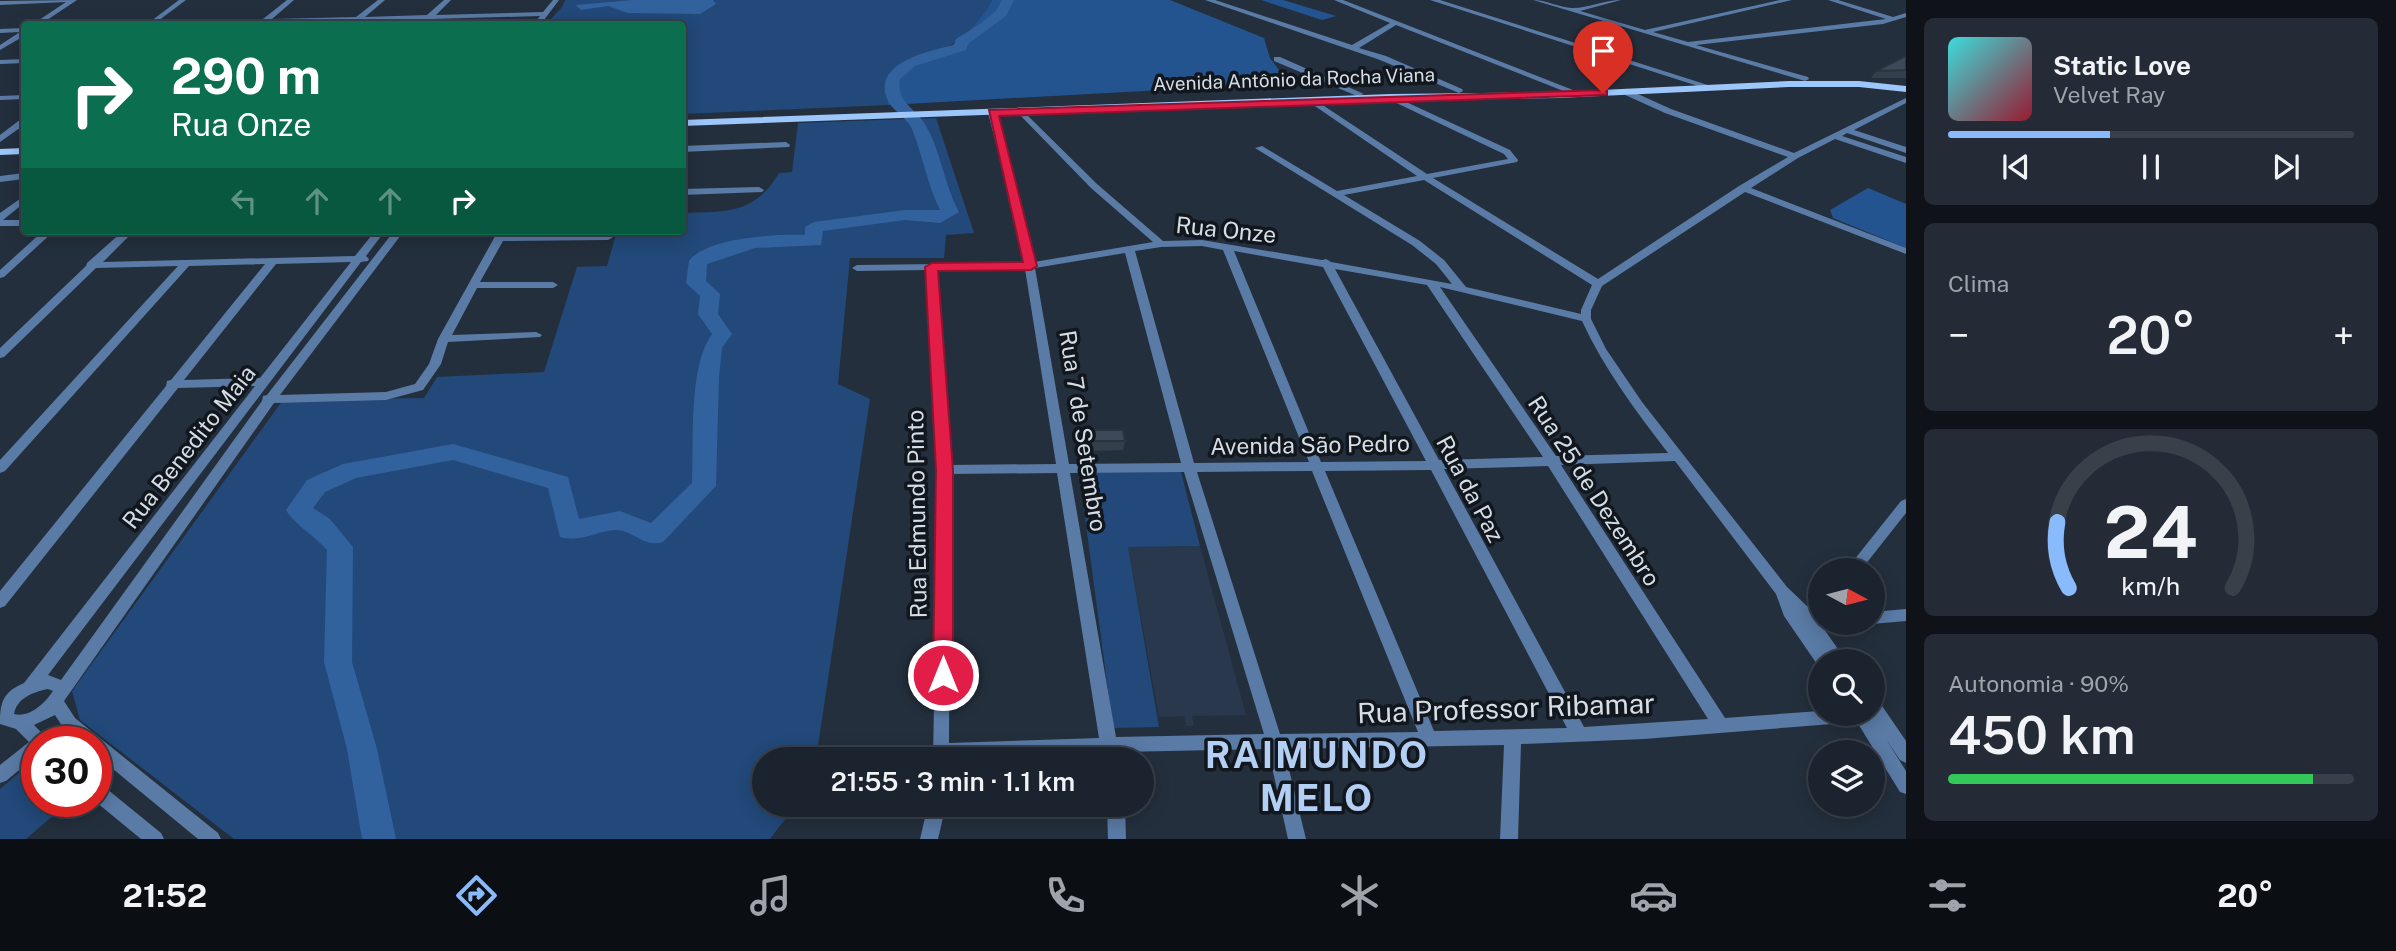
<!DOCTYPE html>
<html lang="pt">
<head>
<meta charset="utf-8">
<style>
	:root { --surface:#1b232e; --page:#242b36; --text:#f1f3f6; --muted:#a0a4aa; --line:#39404a; --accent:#88bafc }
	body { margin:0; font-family:"Public Sans",sans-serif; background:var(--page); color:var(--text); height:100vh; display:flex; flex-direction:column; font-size:26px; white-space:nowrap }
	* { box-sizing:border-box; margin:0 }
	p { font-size:23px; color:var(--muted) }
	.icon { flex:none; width:38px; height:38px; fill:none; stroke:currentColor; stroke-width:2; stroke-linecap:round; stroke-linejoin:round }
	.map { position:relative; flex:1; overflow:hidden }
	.sheet { display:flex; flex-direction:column; gap:18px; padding:18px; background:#0f1319; width:490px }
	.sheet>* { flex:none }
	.guide { position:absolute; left:21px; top:21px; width:665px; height:214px; border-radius:7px; box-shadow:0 4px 18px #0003,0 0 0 2px var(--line); background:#0b6e4f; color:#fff; overflow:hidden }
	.needle { width:46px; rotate:97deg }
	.tools { position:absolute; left:1808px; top:558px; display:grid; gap:14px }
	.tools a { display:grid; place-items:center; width:77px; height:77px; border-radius:50%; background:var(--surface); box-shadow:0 4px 18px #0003,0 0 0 2px var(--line); font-size:35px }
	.speed { position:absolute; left:21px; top:726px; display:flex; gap:14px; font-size:35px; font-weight:700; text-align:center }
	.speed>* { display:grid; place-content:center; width:91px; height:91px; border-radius:50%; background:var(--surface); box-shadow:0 4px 18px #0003,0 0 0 2px var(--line); line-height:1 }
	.speed .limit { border:10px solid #d22; background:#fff; color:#111 }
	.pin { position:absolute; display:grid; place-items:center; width:60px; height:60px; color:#fff; margin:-72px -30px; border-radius:50% 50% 50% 0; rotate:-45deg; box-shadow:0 0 7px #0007 }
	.pin .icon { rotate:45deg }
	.me { position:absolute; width:77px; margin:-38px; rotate:0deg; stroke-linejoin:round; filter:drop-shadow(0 0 5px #0008) }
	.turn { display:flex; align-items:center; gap:24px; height:147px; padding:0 35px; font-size:32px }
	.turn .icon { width:91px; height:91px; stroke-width:2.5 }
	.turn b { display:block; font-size:49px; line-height:60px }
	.lanes { display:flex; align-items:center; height:66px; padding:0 35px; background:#0003; justify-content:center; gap:35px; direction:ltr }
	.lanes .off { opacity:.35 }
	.big { font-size:52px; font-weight:600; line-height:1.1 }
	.sheet .card { flex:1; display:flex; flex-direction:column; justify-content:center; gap:10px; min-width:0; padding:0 24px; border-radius:10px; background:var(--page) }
	.sheet .dial { align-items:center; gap:0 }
	.dial svg { height:182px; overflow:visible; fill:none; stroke:var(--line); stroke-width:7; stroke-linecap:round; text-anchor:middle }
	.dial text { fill:var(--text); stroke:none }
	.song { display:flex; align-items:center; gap:21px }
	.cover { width:84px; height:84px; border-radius:10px; background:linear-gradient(135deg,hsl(180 70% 55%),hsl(350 70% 35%)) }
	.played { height:7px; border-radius:4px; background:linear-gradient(90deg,var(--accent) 40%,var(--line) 40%) }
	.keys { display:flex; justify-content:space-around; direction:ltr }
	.heat { display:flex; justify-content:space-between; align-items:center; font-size:38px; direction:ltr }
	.charge { height:10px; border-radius:5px; background:linear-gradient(90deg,#34c759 90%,var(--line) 0) }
	.trip { position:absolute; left:752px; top:747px; width:402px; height:70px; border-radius:35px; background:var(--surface); box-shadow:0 4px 18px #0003,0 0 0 2px var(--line); font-weight:600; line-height:70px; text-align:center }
	.menu { display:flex; height:112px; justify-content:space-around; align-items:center; background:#0b0e12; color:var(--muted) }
	.menu .icon { width:49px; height:49px }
	.menu .selected { color:var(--accent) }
	.menu b { font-size:32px; color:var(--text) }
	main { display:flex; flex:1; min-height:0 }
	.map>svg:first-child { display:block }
</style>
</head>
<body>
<main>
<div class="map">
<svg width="1906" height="839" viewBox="0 0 1906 839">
	<rect width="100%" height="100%" fill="#242f3d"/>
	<polygon fill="#29384c" points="1200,546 1246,715 1192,716 1194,726 1186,726 1184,716 1159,717 1128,547"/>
	<g fill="#22497a">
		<path d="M565,0H992C984,16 966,36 951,45C927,61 909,54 887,78L888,105L683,114L682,24H546L562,7Z"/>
		<path d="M936,118L974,233L946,235L944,258H850L838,384L870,399L816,759L765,760V805H796L770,839H234L80,720L72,691L283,400L424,398L437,377L544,372L577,267L607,266L617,231H682L683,213C726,211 754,215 779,173L792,172L798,123Z"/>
		<polygon points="1079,472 1181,472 1200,546 1128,547 1159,727 1113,728"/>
		<polygon points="36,759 37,802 69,802 26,839 0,839 0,789"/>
	</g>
	<g fill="#23548f">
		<path d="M992,0H1170L1264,38L1270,58L1289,83L888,105L886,78C910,54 926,61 951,46C966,36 984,16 992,0Z"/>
		<polygon points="1261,0 1283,0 1336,16 1322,20"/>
		<polygon points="1868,188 1906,204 1906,248 1833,218 1830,210"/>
	</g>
	<polygon fill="#32629e" points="633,0 713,0 716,4 700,14 628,13 608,6 581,10 576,5"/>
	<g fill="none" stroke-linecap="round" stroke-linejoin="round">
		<path fill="#32629e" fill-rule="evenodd" d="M1002,0H1014L1006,16L968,44L966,50L915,66L900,79C896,103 915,107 925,124C941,151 944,184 959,212L940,223L905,220L823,231L821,245L755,248L707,264L706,281L720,294L718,314L732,334L722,348L719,377L716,486L663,542C644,548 633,530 615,530C597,531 579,543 560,537L548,488L453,460L356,478L325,492L313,508L330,519L353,547L352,662L377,749L396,839H362L347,749L324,662L327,550C315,536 293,523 286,510L307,480L343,464L453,444L568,477L579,519L620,511L651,523L692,483C694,442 688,367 712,334L698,314L700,296L686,283L689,261C707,237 777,234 805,235V227L814,222L905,210H940C927,184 923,156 912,129C907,118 894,112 888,101C870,63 929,51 954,45L956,39L980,24L996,11Z"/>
		<g fill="#5a7ba6" fill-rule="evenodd">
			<polygon points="77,0 41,24 33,24 66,2 0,5 0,1"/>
			<polygon points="179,0 186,0 154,24 147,24"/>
			<polygon points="287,0 294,0 272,19 356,17 378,0 385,0 365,17 427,15 444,0 451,0 436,15 543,12 553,0 559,0 541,24 534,24 540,16 431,19 426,22 423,19 266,24 169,24 173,22 263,19"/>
			<polygon points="1205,0 1215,0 1352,45 1390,23 1334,0 1343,0 1573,90 1566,92 1396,25 1359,48 1386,56 1462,89 1463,91 1459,93 1380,60"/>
			<polygon points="1430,0 1440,0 1708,85 1701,87"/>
			<path d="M1533,0C1546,0 1558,7 1571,8C1585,9 1605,0 1621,0L1580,11L1645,30L1780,0H1792L1653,32L1688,42L1886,19L1828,0H1838L1893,17L1906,13V17L1883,24L1696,45L1808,77L1809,79L1805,81Z"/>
			<polygon points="24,28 24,36 0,50 0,45 20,32 0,33 0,29"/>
			<polygon points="1274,57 1280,57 1364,94 1357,96 1274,61"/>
			<polygon points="24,59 24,63 0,64 0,60"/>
			<path d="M1623,90H1629L1671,109L1794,153L1906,98V103L1854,130L1906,147V153L1847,133L1842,136L1906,157V163L1835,139L1798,158L1751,188L1906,248V254L1745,192L1602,286L1591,310V319L1606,349L1642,402L1787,587L1807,606L1813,607L1820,603V618L1817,619L1847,662H1820V667H1819L1784,616L1776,594L1675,461L1561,465L1725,718L1820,711V714H1872V698L1878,700L1906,741V763L1900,760L1886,739L1906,771V794L1900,792L1857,722L1644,739L1521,744L1518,839H1500L1504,745L1284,749L1306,839H1288L1268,749L1118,752L1119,760H1103L1101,753L933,760L938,470L927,270L857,271L852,268L857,265L1024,263L1020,236L988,113L989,111L996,113L1030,236L1034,262L1153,242L1091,188L1019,114V110H1022L1097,184L1163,241L1202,240L1322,260L1326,259L1331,262L1452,284L1436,264L1412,245L1255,148L1262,146L1337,191L1417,176L1309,102L1308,100L1312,98L1427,174L1508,159L1504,154L1388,99V95H1391L1510,150L1518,160L1517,162L1433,178L1598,279L1739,186L1788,157L1665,113L1623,94ZM1424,180L1592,285L1581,310V314L1466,287L1444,260L1420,241L1344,195ZM1202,246L1223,250L1309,462L1194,463L1135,251L1161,247ZM1234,251L1323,267L1426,461L1321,462ZM1125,253L1181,463L1069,464L1035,268ZM1025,269L1056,464L950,465L937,270ZM1335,269L1427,285L1543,457L1439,460ZM1440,287L1582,321C1604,369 1636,411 1668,453L1556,456ZM1548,466L1708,719L1584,727L1444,469ZM1431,470L1567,728L1434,731L1325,471ZM1312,471L1418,732L1280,734L1197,472ZM1184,472L1264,734L1116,737L1070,473ZM1057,473L1099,738L949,743L950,474Z"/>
			<polygon points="24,95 24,99 0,100 0,96"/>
			<polygon points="21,119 24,119 24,125 0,142 0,135"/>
			<polygon points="786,142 790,145 789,147 682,152 682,146"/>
			<polygon points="24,173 24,179 0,182 0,176"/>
			<polygon points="759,187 764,190 762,192 682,195 682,189"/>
			<polygon points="24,196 24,203 3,220 24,220 24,226 0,226 0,213"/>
			<polygon points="43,231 54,231 4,277 0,278 0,270"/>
			<path d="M123,231H134L103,262L355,256L375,231H385L366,256L369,259L368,261L361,262L48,675L61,680L262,401L263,396L267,395L394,231H404L280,395L386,392L415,384L429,364L438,339L498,231H508L506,235L608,234L613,237L608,240L503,241L480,282H553L558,285L553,288H477L452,335L536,332L542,335L540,337L448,342L441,364L423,390L386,400L274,403L64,701L75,718L218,833L221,839H198L96,755V742C74,742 66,733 55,715L34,725L46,737L48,742H37V755L6,781L0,783V765L29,742L16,729L0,724C0,702 3,692 24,683L255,386L178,388L5,606L0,608V591L166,386L167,381L171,380L265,264L189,266L5,471L0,473V460L178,266L96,268L4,357L0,358V348L86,266L87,263ZM351,262L260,378L184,380L276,264ZM48,689L53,691C45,703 30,718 14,714C17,698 33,692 48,689Z"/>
			<polygon points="1906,499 1906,513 1861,570 1846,570 1901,501"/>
			<polygon points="1906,609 1906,621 1872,624 1869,623 1872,623 1872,612"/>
			<polygon points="96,783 102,785 161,833 164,839 141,839 96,802"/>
			<polygon points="928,805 946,805 938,839 920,839"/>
			<polygon points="1107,805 1125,805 1126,839 1108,839"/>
		</g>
		<g fill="#9dc6fb" fill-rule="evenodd">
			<polygon points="1789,81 1859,81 1906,86 1906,92 1859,87 1789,87 1558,98 1391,100 682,126 682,120 1391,94 1558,92"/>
			<polygon points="24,148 24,154 0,155 0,149"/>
		</g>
	</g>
	<g fill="#343f4c">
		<polygon points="1906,56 1906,78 1871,78 1876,71"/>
		<polygon points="1091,430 1125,441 1123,450 1092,451 1090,440"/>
	</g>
	<g fill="#3d4958" stroke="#2b333e" stroke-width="2">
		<polygon points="1906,56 1906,70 1876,71"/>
		<polygon points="1091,430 1123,430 1125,441 1093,441"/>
	</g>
	<polygon fill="#e11d48" stroke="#92132f" stroke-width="2" points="1603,90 1607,91 1607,95 999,116 1037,266 1031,270 938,271 953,470 953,675 950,681 943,683 936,681 933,675 936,470 925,267 932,263 1023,262 989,110"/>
	<g text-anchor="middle" stroke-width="7" stroke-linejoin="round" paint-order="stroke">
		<g font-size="19" fill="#d5dde6" stroke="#12171d">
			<text transform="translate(1294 79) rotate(-2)" y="7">Avenida Antônio da Rocha Viana</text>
		</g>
		<g font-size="23" fill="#d5dde6" stroke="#12171d">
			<text transform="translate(1226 230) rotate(6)" y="8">Rua Onze</text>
			<text transform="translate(1083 431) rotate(81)" y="8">Rua 7 de Setembro</text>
			<text transform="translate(1310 445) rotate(-1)" y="8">Avenida São Pedro</text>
			<text transform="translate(189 447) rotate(-52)" y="8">Rua Benedito Maia</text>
			<text transform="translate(1470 489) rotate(62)" y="8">Rua da Paz</text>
			<text transform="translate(1594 491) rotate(57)" y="8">Rua 25 de Dezembro</text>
			<text transform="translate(917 514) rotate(-91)" y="8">Rua Edmundo Pinto</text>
		</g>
		<g font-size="28" fill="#d5dde6" stroke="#12171d">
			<text transform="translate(1506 708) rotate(-2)" y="10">Rua Professor Ribamar</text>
		</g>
		<g font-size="37" font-weight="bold" letter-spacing="2" fill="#b3cff4" stroke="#12171d">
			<text x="1317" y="768">RAIMUNDO<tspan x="1317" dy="43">MELO</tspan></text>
		</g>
	</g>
</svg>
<div class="tools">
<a><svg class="needle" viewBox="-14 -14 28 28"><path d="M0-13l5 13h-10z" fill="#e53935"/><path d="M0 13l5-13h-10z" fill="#a0a4aa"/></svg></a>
<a><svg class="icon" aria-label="search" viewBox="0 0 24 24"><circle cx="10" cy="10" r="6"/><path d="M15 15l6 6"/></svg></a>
<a><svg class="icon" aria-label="layers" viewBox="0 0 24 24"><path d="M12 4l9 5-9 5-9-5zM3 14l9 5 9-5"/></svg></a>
</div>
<div class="speed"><div class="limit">30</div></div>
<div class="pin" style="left:1603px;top:93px;background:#d93025"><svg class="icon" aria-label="arrive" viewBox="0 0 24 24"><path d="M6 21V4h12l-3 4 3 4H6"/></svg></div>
<svg class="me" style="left:943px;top:675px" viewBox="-20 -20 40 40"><circle r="17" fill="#e11d48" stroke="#fff" stroke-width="3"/><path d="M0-11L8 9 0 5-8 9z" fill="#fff"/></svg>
<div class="trip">21:55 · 3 min · 1.1 km</div>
<div class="guide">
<div class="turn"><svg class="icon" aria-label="right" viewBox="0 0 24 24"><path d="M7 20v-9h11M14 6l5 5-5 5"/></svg><div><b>290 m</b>Rua Onze</div></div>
<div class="lanes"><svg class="icon off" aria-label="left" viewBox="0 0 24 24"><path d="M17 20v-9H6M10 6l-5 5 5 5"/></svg><svg class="icon off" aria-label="ahead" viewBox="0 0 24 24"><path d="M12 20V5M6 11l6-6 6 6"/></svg><svg class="icon off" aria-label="ahead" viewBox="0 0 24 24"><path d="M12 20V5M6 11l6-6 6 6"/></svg><svg class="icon" aria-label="right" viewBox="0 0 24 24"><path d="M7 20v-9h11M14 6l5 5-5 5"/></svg></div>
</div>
</div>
<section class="sheet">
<div class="card">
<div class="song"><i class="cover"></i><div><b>Static Love</b><p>Velvet Ray</p></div></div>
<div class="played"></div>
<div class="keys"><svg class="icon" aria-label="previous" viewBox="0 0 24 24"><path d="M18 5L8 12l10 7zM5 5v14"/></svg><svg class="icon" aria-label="pause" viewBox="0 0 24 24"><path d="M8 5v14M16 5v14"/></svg><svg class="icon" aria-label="next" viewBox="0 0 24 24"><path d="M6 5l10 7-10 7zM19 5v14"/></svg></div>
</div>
<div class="card"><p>Clima</p>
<div class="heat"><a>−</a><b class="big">20°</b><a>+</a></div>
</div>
<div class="card dial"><svg viewBox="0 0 100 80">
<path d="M14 69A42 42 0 1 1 86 69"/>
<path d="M14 69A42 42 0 0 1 9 40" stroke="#88bafc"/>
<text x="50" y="56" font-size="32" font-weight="700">24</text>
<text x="50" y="72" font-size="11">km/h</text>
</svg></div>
<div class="card"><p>Autonomia · 90%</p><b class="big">450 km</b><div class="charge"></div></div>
</section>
</main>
<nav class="menu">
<b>21:52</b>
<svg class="icon selected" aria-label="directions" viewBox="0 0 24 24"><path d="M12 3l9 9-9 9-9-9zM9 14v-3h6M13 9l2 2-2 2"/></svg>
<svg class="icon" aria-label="music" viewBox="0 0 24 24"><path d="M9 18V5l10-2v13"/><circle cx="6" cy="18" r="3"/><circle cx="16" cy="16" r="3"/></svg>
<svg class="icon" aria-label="phone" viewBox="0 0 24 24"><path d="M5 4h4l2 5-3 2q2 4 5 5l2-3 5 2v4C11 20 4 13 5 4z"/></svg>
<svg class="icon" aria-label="climate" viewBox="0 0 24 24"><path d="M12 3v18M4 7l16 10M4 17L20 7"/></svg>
<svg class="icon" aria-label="car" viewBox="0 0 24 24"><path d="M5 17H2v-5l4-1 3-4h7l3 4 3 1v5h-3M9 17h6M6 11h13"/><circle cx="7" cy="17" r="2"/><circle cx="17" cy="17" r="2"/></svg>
<svg class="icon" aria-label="filters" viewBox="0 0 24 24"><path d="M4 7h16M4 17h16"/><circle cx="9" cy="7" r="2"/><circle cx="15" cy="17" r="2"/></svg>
<b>20°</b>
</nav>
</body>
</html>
